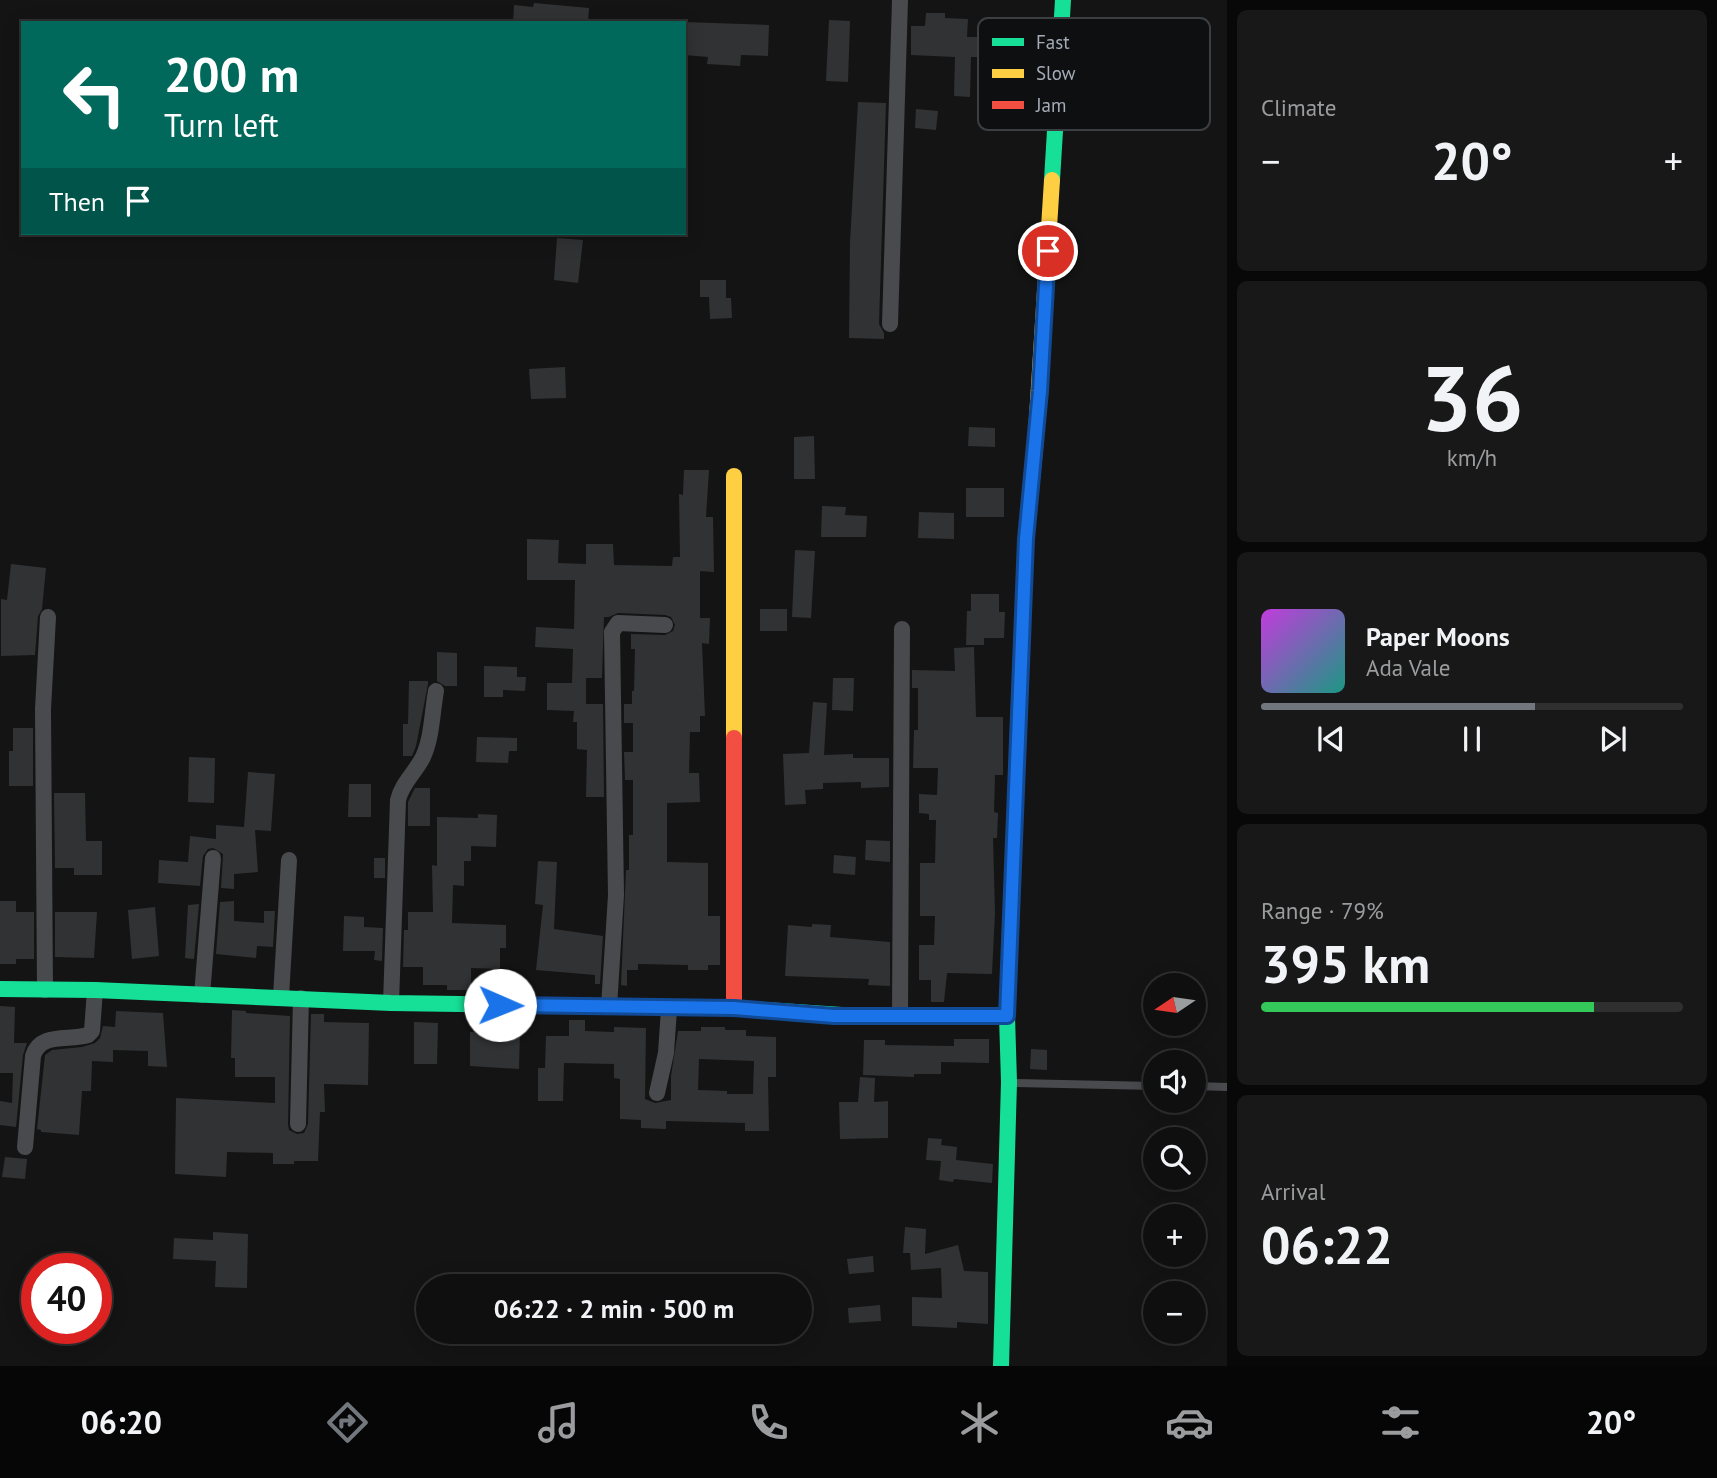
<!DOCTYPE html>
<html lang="en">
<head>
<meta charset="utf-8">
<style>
	:root { --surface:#0f0f0f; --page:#181818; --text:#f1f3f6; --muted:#9b9c9e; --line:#2f2f2f; --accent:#72777e }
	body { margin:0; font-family:"PT Sans",sans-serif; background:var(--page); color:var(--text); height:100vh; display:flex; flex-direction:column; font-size:26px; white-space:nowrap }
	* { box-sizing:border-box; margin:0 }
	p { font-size:23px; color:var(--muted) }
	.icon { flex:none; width:38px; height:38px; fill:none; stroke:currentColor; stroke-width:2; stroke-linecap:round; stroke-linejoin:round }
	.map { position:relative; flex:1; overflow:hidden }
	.drawer { display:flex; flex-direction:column; gap:10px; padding:10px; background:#080808; width:490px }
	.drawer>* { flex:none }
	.banner { position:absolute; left:21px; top:21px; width:665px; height:214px; border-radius:0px; box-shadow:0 4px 18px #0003,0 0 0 2px var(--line); background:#00695c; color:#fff; overflow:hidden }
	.needle { width:46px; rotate:257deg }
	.controls { position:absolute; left:1143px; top:973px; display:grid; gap:14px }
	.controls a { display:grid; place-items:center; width:63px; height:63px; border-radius:50%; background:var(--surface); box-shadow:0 4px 18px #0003,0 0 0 2px var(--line); font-size:35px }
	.speed { position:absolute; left:21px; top:1253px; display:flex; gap:14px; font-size:35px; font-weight:700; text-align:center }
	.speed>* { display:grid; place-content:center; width:91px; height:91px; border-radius:50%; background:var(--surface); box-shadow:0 4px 18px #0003,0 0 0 2px var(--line); line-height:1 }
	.speed .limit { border:10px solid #d22; background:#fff; color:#111 }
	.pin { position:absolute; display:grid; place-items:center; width:60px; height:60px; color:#fff; margin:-30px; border:4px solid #fff; border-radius:50%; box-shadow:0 2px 7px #0007 }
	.me { position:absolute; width:77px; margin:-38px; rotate:91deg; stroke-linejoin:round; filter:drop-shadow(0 0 5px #0008) }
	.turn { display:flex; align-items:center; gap:24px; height:147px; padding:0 28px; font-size:32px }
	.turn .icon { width:91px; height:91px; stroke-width:2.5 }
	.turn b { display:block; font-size:49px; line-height:60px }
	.then { display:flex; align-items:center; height:66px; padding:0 28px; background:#0003; gap:14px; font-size:26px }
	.big { font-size:52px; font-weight:700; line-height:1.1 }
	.drawer .widget { flex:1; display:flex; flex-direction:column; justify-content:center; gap:10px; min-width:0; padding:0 24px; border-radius:10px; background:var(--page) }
	.drawer .dial { align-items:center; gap:0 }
	.dial b { font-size:91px; line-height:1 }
	.song { display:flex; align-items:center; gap:21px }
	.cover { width:84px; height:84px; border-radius:10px; background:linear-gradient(135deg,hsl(290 70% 55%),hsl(170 70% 35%)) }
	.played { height:7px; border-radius:4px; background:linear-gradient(90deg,var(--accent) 65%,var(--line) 65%) }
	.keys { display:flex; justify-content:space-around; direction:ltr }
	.heat { display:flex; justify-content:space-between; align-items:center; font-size:38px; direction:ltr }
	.charge { height:10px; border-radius:5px; background:linear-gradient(90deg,#34c759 79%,var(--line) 0) }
	.trip { position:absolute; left:416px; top:1274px; width:396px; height:70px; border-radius:35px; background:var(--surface); box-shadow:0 4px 18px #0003,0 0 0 2px var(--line); font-weight:700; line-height:70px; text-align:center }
	.tabs { display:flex; height:112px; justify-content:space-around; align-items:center; background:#060606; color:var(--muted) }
	.tabs .icon { width:49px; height:49px }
	.tabs .current { color:var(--accent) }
	.tabs b { font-size:32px; color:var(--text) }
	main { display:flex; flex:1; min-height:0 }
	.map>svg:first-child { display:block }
</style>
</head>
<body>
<main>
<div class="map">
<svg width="1227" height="1366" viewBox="0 0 1227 1366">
	<rect width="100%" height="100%" fill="#141414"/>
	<g fill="#313234" fill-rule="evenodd">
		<polygon points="534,3 589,8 588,23 513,23 514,5 533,7"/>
		<polygon points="926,13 945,13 945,18 968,19 967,37 978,37 978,57 971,57 970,97 954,96 955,57 911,55 911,26 925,26"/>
		<polygon points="829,20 850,21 848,82 826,81"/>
		<polygon points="684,22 769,25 768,56 741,55 740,66 707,64 708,57 684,55"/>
		<polygon points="858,102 886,103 879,324 884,333 884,339 849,338 850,242"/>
		<polygon points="916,109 938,111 936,130 915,128"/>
		<polygon points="557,238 583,240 578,283 554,280"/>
		<polygon points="700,280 726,280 726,298 731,298 732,318 710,319 709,297 700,297"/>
		<polygon points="565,367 566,398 531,399 529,369"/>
		<polygon points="969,427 995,428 995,447 968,446"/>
		<polygon points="814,436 815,479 794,479 794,437"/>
		<polygon points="684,470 709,470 706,517 713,517 714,572 700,571 700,618 710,618 709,644 702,643 705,716 700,716 700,732 690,732 689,773 699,773 700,802 667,803 667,862 708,863 708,916 720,916 720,965 708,965 708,970 688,970 688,965 638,964 638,970 627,970 627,986 621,985 626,870 629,870 629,835 633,835 633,780 625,780 624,752 633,752 633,723 624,723 624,704 632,704 632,691 634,691 635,649 631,649 631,634 665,635 673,631 675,625 671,617 665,615 618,613 609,617 604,617 602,678 586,678 586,704 603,704 604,797 586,797 587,750 577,749 577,722 573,722 574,711 547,710 547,683 572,683 573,649 535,647 536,627 574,629 575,580 527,580 527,539 559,540 558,563 586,564 586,544 613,544 614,565 672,566 673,557 680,557 679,494 683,495"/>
		<rect x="966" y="488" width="38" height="29"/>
		<polygon points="822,506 846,507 845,515 867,516 866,537 821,537"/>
		<polygon points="919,512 954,513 954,539 918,538"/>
		<polygon points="795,550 815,551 811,618 792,617"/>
		<polygon points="11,564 46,568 42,609 38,616 35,655 1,656 1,599 7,600"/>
		<polygon points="971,594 999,594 999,612 1005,612 1004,638 984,638 984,645 966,645 967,611 971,611"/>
		<rect x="760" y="609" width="27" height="22"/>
		<polygon points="974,647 976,717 1003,717 1003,775 995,775 994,812 998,813 997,838 993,838 995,912 992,974 947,973 944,1002 931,1002 931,980 919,980 919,945 934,945 935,916 920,916 920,863 935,863 936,820 929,820 929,814 919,813 919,794 937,795 938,768 913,768 914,730 918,730 918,688 912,688 912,670 955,671 954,648"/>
		<polygon points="437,652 457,653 457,686 445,686 437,681"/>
		<polygon points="484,666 517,667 517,677 526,677 525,691 503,690 503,697 484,697"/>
		<polygon points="833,678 854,678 853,711 832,710"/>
		<polygon points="409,681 428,681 428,684 416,746 412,756 403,756 403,724 408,724"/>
		<polygon points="813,702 827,703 824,755 853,754 853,758 889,758 889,787 861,788 861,782 823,783 823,789 805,790 806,804 785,805 783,754 809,753"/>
		<polygon points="13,728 33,728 33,786 9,786 9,751 13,751"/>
		<polygon points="477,737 517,738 517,751 509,751 508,763 476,762"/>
		<polygon points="189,757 215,758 214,803 188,802"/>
		<polygon points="248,772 275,774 271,831 255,830 258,872 234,874 234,889 221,888 223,854 213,848 208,849 203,856 200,886 158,883 159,860 188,862 190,836 216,839 216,825 244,827"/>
		<polygon points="349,784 371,784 371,817 348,817"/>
		<polygon points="415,788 430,788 430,826 408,826 408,802"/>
		<polygon points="54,793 85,793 86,841 102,841 102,875 74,875 74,868 55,868"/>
		<polygon points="478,814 497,815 496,847 471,846 471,861 464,861 464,886 453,885 452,923 506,925 506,948 500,948 500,969 471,968 471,990 447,990 447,985 423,985 423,967 403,967 404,930 408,930 408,912 433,912 432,865 437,866 437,817 478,818"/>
		<polygon points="866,840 890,841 890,862 865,860"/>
		<polygon points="834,855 856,857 855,875 833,873"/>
		<rect x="374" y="858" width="11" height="20"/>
		<polygon points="538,861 557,862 554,929 603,936 600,984 595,984 595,975 536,970 543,905 535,904"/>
		<polygon points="0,901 16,901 16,912 34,912 34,959 16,959 16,964 0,964"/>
		<polygon points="234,901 234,921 264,923 264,911 275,911 273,947 257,946 256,958 216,954 220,902"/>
		<polygon points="199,904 194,959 185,958 188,905"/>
		<polygon points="155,907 159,956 132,959 128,910"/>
		<polygon points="55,912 97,912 94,958 55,957"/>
		<polygon points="344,916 364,917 364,927 383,928 382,961 374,960 375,951 343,951"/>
		<polygon points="812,924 831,925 830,937 890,942 890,986 868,985 869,979 785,976 788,925 812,927"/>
		<polygon points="0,1006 15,1007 14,1043 27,1043 23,1055 16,1127 0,1125 0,1101 12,1103 13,1073 0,1073"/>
		<polygon points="232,1010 246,1011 246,1013 290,1016 288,1124 289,1130 297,1134 304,1133 308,1124 311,1014 324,1014 324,1022 369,1023 368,1085 324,1084 325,1112 320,1112 318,1161 294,1161 294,1164 273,1164 273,1153 227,1152 226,1177 175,1174 176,1098 275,1103 275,1077 235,1077 235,1058 231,1058"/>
		<polygon points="116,1011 163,1013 167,1067 148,1066 148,1051 113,1050 113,1062 92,1061 91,1091 82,1091 79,1135 41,1132 41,1130 37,1129 45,1055 52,1050 82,1047 95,1043 100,1038 103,1026 115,1027"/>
		<path d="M569,1020H585V1031L614,1032V1027L646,1028L645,1099L655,1103L671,1100V1076L678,1031H701V1027H725V1030H746V1036L776,1037V1077H768L769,1131H745V1123L666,1121V1129L641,1128V1120L620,1119V1079L614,1078V1064L564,1063L563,1101H538V1068H545L546,1036H569ZM699,1059L754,1061L753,1094H727V1091L698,1090Z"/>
		<polygon points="414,1022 438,1023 437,1064 414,1064"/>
		<polygon points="497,1028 520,1028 519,1069 470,1066 470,1032 497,1032"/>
		<polygon points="954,1039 989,1039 989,1063 941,1062 941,1074 914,1074 914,1077 863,1075 864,1040 885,1040 885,1045 954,1046"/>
		<polygon points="1031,1049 1047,1050 1047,1070 1030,1069"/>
		<polygon points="860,1077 875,1078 874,1102 888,1101 888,1138 840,1139 839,1102 858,1102"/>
		<polygon points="928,1138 942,1139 941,1145 957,1147 956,1160 993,1164 992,1183 954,1179 953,1182 939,1180 941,1161 926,1160"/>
		<polygon points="5,1157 27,1159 25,1179 2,1177"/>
		<polygon points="905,1227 926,1229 925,1254 958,1245 964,1271 988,1272 988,1324 957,1322 957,1328 912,1326 912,1297 942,1298 941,1268 911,1270 910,1253 903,1253"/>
		<polygon points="213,1232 248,1234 247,1288 215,1287 216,1261 173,1259 174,1238 213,1240"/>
		<polygon points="873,1256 874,1272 849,1274 847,1259"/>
		<polygon points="880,1305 881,1321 849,1323 848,1308"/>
	</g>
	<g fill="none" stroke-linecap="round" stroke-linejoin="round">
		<g stroke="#484a4d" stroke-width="8">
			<polyline points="1012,1083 1155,1086"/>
			<polyline points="1194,1086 1227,1087"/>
		</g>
		<g stroke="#484a4d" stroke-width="16">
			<polyline points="890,324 900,0"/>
			<polyline points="45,990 43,709 48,617"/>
			<polyline points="202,995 213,858"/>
			<polyline points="281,997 289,860"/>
			<path d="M391,1003L398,800C402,783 415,773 423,757C432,738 432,713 436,691"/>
			<polyline points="609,1007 616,895 612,632 618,623 665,625"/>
			<polyline points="900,1015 902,629"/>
			<polyline points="657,1093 666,1053 669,1009"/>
			<polyline points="298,1124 301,998"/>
			<path d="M25,1147L33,1056C40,1032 68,1041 88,1035L92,1031L95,990"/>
		</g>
		<g stroke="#16e098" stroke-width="16">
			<polyline points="1052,180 1063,0"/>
			<polyline points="0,989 95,990 391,1003 734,1008 857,1016"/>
			<polyline points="1001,1366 1009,1082 1007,1016 1026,539 1035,449"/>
		</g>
		<g stroke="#ffcf43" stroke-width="16">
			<polyline points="1035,449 1052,180"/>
			<polyline points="734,476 734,738"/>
		</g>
		<g stroke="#f24e42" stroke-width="16">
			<polyline points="734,738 734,1008"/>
			<polyline points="857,1016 1007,1016"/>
		</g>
	</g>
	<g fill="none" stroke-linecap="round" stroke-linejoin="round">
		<g stroke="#114b97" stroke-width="18">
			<polyline id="route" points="500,1005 734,1008 834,1016 1007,1016 1026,539 1040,391 1048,251"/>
		</g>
		<use href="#route" stroke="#1a73e8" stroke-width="12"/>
	</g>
	<rect x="978" y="18" width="232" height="112" rx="10" fill="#0e0f10" stroke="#3b3e42" stroke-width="2"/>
	<rect x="992" y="38" width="32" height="8" fill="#16e098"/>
	<rect x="992" y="69" width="32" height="9" fill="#ffcf43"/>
	<rect x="992" y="101" width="32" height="8" fill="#f24e42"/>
	<g font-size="19" fill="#a4acb7">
		<text x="1036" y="49">Fast</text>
		<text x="1036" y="80">Slow</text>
		<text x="1036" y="112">Jam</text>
	</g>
</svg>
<div class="controls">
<a><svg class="needle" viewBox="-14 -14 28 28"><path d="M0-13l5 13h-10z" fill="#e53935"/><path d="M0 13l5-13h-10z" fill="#9b9c9e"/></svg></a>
<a><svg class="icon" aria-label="sound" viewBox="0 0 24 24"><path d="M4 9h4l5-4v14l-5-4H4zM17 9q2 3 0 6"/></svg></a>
<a><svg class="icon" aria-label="search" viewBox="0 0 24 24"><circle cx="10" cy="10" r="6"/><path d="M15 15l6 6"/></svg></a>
<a>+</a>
<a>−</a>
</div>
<div class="speed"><div class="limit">40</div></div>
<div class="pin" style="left:1048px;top:251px;background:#d93025"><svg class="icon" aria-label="arrive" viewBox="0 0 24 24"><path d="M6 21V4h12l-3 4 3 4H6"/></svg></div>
<svg class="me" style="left:500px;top:1005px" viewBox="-20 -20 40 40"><circle r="19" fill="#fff"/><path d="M0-13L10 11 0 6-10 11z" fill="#1a73e8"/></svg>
<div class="trip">06:22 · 2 min · 500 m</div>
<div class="banner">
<div class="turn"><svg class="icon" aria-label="left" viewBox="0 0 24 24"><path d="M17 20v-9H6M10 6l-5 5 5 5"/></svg><div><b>200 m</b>Turn left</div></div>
<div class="then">Then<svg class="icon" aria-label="arrive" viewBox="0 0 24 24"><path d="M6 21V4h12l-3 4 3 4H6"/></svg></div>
</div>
</div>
<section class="drawer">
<div class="widget"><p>Climate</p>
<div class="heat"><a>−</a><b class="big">20°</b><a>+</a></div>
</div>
<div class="widget dial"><b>36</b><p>km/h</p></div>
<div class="widget">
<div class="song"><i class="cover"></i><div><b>Paper Moons</b><p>Ada Vale</p></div></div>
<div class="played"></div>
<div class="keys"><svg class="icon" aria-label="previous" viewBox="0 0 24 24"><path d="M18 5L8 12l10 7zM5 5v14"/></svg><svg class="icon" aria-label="pause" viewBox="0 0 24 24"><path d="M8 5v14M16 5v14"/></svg><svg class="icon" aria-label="next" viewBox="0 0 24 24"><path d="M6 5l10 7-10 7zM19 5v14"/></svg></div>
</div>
<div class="widget"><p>Range · 79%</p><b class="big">395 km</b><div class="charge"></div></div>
<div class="widget"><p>Arrival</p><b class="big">06:22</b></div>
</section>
</main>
<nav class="tabs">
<b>06:20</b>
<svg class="icon current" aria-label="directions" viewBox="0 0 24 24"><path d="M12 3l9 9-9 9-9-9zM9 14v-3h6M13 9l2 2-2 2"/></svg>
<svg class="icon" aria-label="music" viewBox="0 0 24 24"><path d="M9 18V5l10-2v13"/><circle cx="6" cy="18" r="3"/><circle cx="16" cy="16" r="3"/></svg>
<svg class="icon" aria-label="phone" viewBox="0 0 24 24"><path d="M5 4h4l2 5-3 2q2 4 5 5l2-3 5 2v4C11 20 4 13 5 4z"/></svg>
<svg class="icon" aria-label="climate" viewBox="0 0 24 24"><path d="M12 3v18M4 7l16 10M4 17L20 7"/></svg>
<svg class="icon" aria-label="car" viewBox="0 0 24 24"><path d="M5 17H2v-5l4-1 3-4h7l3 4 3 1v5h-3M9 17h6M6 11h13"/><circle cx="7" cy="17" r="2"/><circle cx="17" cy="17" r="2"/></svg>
<svg class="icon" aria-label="filters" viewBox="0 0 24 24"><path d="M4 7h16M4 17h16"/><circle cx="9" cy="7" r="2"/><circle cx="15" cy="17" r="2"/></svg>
<b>20°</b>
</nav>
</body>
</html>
